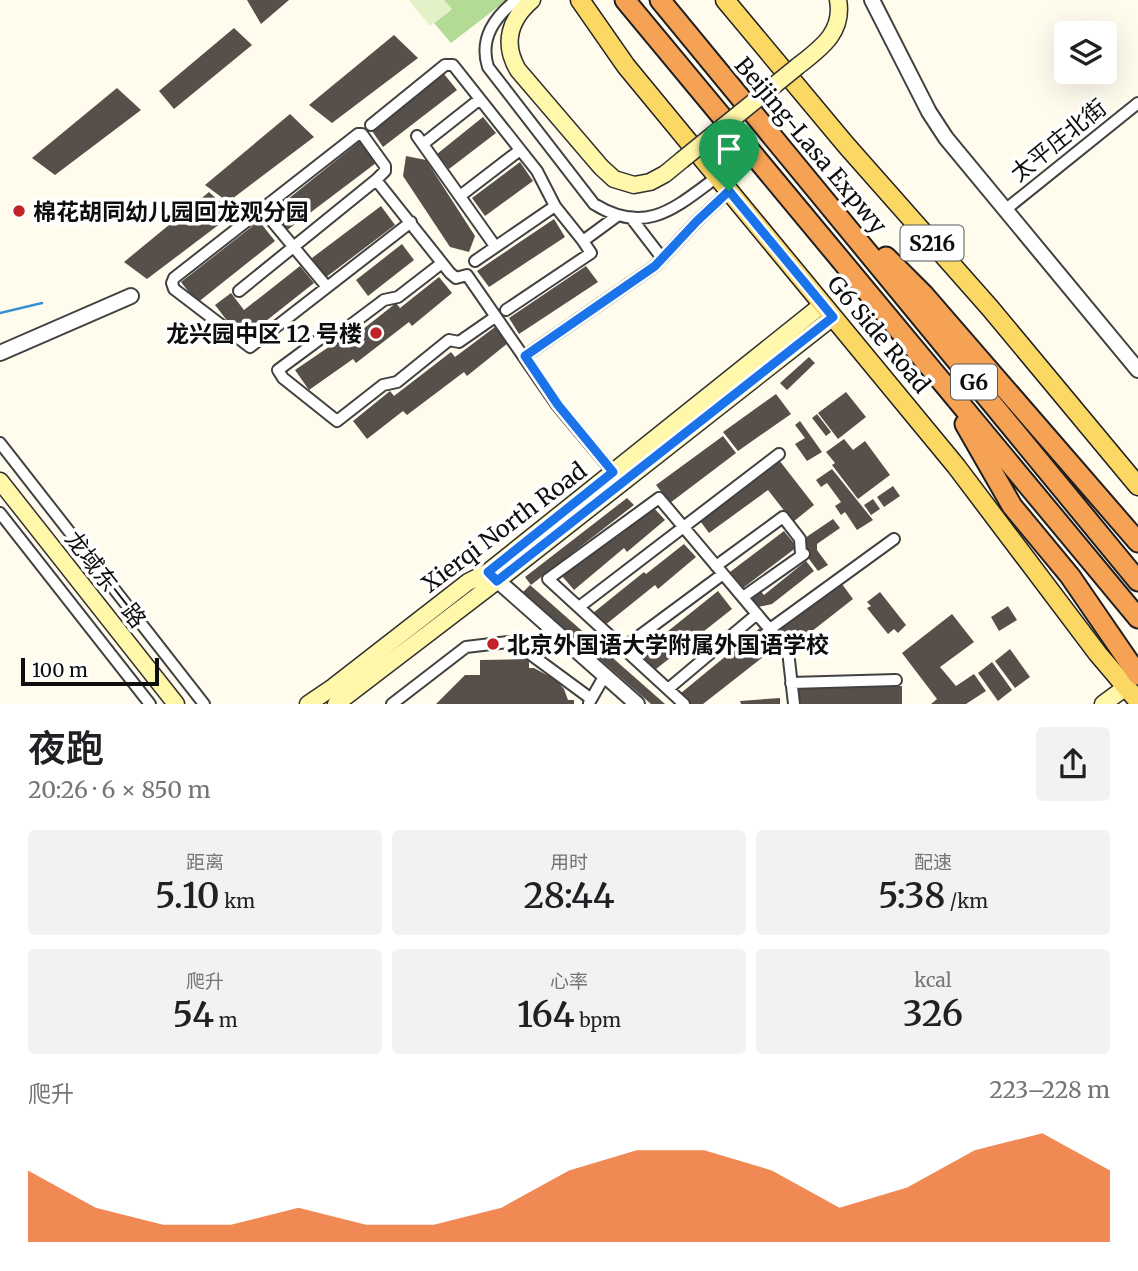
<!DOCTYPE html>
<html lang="zh">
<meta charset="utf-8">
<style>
body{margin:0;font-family:Merriweather,"Noto Sans SC",serif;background:#f2f2f2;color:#202124;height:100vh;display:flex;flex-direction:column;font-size:26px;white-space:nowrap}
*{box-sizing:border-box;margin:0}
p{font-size:23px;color:#757577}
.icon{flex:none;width:38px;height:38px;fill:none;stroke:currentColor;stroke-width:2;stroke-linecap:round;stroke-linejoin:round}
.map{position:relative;height:704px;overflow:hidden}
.sheet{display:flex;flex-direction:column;background:#fff;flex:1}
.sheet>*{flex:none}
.controls{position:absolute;left:1054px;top:21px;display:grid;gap:14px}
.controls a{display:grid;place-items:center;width:63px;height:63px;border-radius:7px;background:#fff;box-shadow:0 7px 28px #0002;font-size:35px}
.scale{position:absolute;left:21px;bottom:18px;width:138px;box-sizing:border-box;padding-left:7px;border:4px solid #0e0e0e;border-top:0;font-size:19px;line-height:24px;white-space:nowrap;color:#0e0e0e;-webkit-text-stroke:5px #fff;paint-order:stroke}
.pin{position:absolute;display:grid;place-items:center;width:60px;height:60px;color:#fff;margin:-72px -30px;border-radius:50% 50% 50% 0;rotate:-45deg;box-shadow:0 0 7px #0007}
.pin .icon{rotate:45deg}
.round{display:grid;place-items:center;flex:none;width:74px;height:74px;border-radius:7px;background:#f2f2f2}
.summary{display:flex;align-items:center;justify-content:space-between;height:119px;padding:0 28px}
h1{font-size:38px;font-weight:600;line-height:52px}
.figures{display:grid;grid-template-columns:repeat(3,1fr);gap:10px;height:119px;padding:7px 28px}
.figures div{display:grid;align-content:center;border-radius:7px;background:#f2f2f2;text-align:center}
.figures b{font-size:35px;font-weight:600}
.figures small{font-size:19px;font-weight:400}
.figures p{font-size:19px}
.chart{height:196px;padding:14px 28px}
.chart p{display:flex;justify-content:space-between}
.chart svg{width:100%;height:126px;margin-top:7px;fill:#ea580c;opacity:.7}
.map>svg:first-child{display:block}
</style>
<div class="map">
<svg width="1138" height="704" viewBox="0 0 1138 704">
<rect width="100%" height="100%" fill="#fffcee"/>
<path fill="#b4db96" d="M444,0H507L451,43L434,23L451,10Z"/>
<path fill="#e3f1c9" d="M409,0H444L452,9L430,26Z"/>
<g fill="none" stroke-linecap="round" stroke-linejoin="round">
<path stroke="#3890cf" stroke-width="2.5" d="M0,313L42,303"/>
</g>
<path fill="#574f4a" d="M247,0H289L261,24Z
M234,28L252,45L174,109L159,91Z
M394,35L418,58L332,123L309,105Z
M444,74L457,90L383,147L372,131Z
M117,88L141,110L55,175L32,158Z
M290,114L314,137L228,202L205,185Z
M483,117L496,133L449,169L437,154Z
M360,141L376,163L286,231L272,212Z
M406,156L426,160L475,236L469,252L450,247L403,176Z
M520,162L533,181L485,216L472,198Z
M209,192L233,214L147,279L124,262Z
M381,206L395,225L325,278L312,258Z
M554,219L565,237L489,287L477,271Z
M259,221L275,241L197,303L181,282Z
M402,244L414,260L368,296L356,280Z
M300,266L314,283L242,340L215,305L231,293L244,310Z
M586,266L598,282L519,334L509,318Z
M439,277L452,293L412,326L409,322L356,363L353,359L309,390L295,370L339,340L343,345L396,303L400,308Z
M495,327L508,343L467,376L464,372L407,415L403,411L367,439L353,421L390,391L394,396L451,352L455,357Z
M809,357L815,363L787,390L780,383Z
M846,392L866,417L838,439L818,413Z
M776,394L791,414L738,451L723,432Z
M817,414L831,432L826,436L812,418Z
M800,421L822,452L807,461L795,444L805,438L795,425Z
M723,436L736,453L670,503L656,485Z
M844,439L853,450L865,441L890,475L858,499L832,465L835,463L826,452Z
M779,460L814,505L793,522L768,490L709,533L698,518Z
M832,469L873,520L857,530L845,512L841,515L835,506L841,502L827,483L821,487L816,480Z
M893,486L900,496L884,507L877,497Z
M627,498L634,505L531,585L525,577Z
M873,499L880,509L871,515L864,505Z
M653,507L665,520L627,552L624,548L574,590L562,576L613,535L616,538Z
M833,519L840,528L817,544V550L828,565L818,571L803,551L805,538Z
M784,531L797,547L743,588L730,572Z
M684,544L696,557L658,589L655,585L604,626L593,613L644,572L646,574Z
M806,561L814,571L772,604L758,607L750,597L759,589L764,595Z
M839,580L853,599L793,646L778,628Z
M530,585L665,704H651L523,592Z
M718,591L732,609L651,673L637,656Z
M880,592L906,625L898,633L894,629L888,634L867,608L871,606L867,602Z
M1008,606L1017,620L999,631L991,617Z
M952,614L974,642L940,667L956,686L974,674L986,691L966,704H931L937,699L902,653Z
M760,628L776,647L703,704H690L681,693Z
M1010,649L1030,677L1015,688L995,661Z
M529,659V668H534L556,680L564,689L568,700H574V704H436L465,675H480V660Z
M992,662L1012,690L998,701L978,673Z
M902,686V704H797V689Z
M780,698V704H741L740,701Z"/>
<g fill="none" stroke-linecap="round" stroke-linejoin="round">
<defs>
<path id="minor" d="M516,0C495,17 479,38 488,67L594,204C646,236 675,208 717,177
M371,125L445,65H453L537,171L555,206L583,241L617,216
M417,136L495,246
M423,144L480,99
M376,180L385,171V166L362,134H358L174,278L172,283L174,289L250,347L411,222
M460,196L520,150
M262,209L327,287
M1005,210L1138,103
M632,219L662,258
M475,261L555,206
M442,263L398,297L384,300L344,330L328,333L278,370L283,378L337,421L383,385L397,382L449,340L459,342L495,317
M239,291L376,180L450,273L456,278L467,275L557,405L613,472
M506,310L591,253L583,241
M525,356L655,266L697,221L729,191
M0,443L204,704
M0,513L150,704
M716,566L783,517L800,539L801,554
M743,597L804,554
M579,607L779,454
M770,629L894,539
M623,648L723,574
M791,683L896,680
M668,689L757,614
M589,703L605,675
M392,704L466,647L508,642L522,648L590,698
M684,704L548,579L659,498L788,651L794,704"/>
<path id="tertiary" d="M872,0L929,112L946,138L1138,370
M0,353L131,296
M489,573L637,704"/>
<path id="secondary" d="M532,0C510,19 502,43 518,70L601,167L614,179L634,185L650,182L665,174L682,160
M798,66C821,48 844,32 838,0
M0,481L176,704
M308,704L333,687L468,582L488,572L823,304
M336,704L497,581L833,317
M1103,704L1126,687"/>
<path id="primary" d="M580,0L626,66L956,466L1098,654L1138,701
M725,0L846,145L990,308L1138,486"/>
<path id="motorway" d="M625,0L1138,618
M660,0L1138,581
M886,257L924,295L1138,542
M965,424L1012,506L1070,576L1138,675"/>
</defs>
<use href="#minor" stroke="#414141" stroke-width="14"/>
<use href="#tertiary" stroke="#414141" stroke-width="18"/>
<use href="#secondary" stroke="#303030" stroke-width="19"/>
<use href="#primary" stroke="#1f1f1f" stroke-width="21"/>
<use href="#motorway" stroke="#1f1f1f" stroke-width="23"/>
<use href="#minor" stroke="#fff" stroke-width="10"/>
<use href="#tertiary" stroke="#fff" stroke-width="14"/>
<use href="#secondary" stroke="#fff7a9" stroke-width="16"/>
<use href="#primary" stroke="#fad863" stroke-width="18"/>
<use href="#motorway" stroke="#f6a255" stroke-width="19"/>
<defs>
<path id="secondary-bridge" d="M682,160L798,66"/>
</defs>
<use href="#secondary-bridge" stroke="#303030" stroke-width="19" stroke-linecap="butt"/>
<use href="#secondary-bridge" stroke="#fff7a9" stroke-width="16"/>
</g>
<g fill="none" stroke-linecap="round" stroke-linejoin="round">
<defs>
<path id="route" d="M729,191L833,317L497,581L488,572L613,472L558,405L525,356L655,266L697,221Z"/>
</defs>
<use href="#route" stroke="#fff" stroke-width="14"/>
<use href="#route" stroke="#1a73e8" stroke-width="9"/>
</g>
<g fill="#c02328" stroke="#fff" stroke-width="2.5">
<circle cx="19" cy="211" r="7"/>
<circle cx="376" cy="333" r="7"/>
<circle cx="493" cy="644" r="7"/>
</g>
<g text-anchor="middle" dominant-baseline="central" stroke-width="7" stroke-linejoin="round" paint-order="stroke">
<g fill="#fff" stroke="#565656" stroke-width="2">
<rect x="900.5" y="225.5" width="63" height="35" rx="5"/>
<rect x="951" y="364.5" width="46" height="35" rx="5"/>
</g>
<g font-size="21" font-weight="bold" fill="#0e0e0e">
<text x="932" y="243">S216</text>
<text x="974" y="382">G6</text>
</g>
<g font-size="23" fill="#0e0e0e" stroke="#fff">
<text transform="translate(1058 140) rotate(-39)">太平庄北街</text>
<text transform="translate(811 145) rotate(50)">Beijing-Lasa Expwy</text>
<text transform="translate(879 334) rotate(50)">G6 Side Road</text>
<text transform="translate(504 527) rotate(-37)">Xierqi North Road</text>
<text transform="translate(106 579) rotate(52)">龙域东一路</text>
</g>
<g font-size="23" font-weight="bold" fill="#0e0e0e" stroke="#fff" text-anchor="start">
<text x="33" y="211">棉花胡同幼儿园回龙观分园</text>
<text x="362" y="333" text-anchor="end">龙兴园中区 12 号楼</text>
<text x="507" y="644">北京外国语大学附属外国语学校</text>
</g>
</g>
</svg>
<div class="controls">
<a><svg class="icon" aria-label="layers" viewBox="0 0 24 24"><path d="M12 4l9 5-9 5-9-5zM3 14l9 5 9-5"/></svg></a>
</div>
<div class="scale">100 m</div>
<div class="pin" style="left:729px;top:191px;background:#1e9e55"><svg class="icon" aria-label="arrive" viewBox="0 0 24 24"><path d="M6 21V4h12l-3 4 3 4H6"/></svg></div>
</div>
<section class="sheet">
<div class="summary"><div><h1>夜跑</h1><p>20:26 · 6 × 850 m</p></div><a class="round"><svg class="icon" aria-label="share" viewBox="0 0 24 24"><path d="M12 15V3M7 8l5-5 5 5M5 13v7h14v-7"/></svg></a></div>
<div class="figures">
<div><p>距离</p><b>5.10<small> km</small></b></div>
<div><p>用时</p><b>28:44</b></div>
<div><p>配速</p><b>5:38<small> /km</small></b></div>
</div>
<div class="figures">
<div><p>爬升</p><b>54<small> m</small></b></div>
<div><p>心率</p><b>164<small> bpm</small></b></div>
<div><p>kcal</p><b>326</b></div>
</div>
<div class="chart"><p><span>爬升</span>223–228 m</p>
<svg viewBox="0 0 160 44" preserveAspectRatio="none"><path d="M0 44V19L10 32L20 38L30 38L40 32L50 38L60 38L70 32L80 19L90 12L100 12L110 19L120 32L130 25L140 12L150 6L160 19V44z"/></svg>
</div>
</section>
